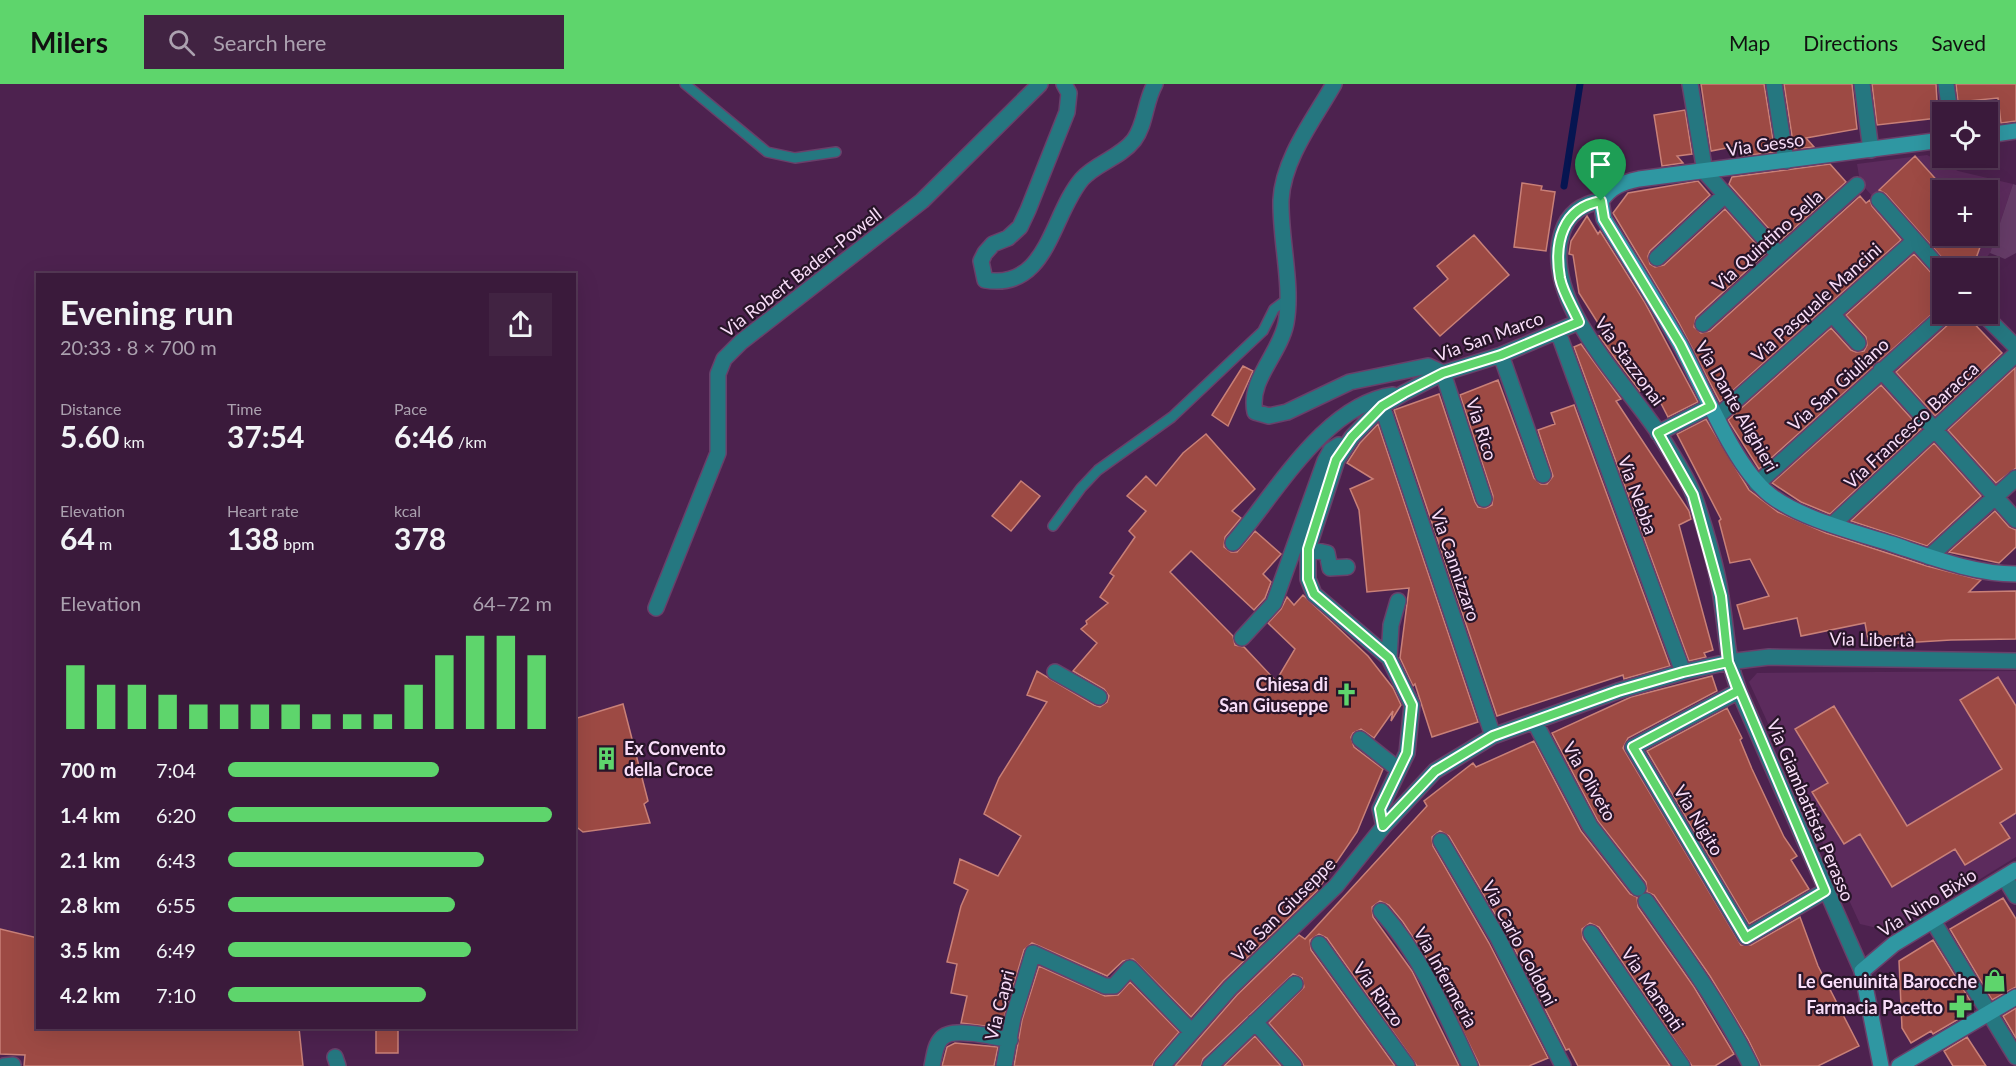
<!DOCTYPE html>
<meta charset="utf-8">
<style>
body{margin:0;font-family:Lato,sans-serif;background:#412342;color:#f1f3f6;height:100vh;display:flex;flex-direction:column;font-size:22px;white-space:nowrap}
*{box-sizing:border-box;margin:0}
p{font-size:20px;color:#aba1af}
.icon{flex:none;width:33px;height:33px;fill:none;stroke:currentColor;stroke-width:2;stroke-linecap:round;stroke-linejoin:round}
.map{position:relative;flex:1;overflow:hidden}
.side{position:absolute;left:36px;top:189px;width:540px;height:756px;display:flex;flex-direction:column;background:#3a1a3b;border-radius:0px;box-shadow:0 6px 24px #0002,0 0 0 2px #543855}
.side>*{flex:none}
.fabs{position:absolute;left:1932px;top:18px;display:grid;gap:12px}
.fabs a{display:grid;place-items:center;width:66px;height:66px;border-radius:0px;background:#3a1a3b;box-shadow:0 6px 24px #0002,0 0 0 2px #543855;font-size:30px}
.pin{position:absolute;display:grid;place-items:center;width:51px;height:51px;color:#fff;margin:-62px -26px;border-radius:50% 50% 50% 0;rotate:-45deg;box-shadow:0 0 6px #0007}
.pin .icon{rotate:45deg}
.round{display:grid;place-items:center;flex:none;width:63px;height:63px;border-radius:0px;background:#412342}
.headline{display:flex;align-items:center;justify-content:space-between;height:102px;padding:0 24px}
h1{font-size:33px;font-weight:700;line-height:45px}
.metrics{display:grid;grid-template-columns:repeat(3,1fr);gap:9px;height:102px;padding:6px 24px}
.metrics div{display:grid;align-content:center}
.metrics b{font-size:30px;font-weight:700}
.metrics small{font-size:16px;font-weight:400}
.metrics p{font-size:16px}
.chart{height:168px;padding:12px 24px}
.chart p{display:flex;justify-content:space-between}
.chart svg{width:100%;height:108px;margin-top:6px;stroke:#5ed56c;stroke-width:6}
ul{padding:0 24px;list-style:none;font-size:20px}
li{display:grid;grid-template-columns:96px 72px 1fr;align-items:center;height:45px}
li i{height:15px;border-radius:8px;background:#5ed56c}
header{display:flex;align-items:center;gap:36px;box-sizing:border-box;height:84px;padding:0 30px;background:#5ed56c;color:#111}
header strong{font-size:28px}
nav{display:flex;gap:33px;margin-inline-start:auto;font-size:21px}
.search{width:420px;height:54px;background:#412342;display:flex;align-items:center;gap:15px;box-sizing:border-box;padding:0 21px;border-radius:0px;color:#aba1af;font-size:22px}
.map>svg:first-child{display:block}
</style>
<header>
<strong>Milers</strong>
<div class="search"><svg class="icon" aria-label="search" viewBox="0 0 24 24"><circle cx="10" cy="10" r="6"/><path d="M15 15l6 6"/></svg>Search here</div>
<nav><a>Map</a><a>Directions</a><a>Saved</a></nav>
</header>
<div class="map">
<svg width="2016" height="982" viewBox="0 0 2016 982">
<rect width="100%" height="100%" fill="#4d224f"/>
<path fill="#5c2b5d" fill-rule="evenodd" d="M1927,71L1958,87L2013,100L1990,169L1978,184H1955L1883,103L1872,112L1860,98L1857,80ZM1942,106H1988V152H1942Z
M2016,587V773L1894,848L1860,840L1749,598L1757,589Z"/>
<path fill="#663c68" d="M2013,100L2016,101V169L2005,175L1990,169Z"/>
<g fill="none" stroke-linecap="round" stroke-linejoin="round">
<path stroke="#061551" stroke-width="7" d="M1564,102L1580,0"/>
</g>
<path fill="#9d4a44" stroke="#c98078" stroke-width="1.5" d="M1701,0H1764L1775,68L1742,72L1747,60L1711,67Z
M1784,0H1852L1857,45L1806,54L1814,63L1794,65Z
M1872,0H1936L1938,34L1877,41Z
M1956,0H2016V37L2001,39L1998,14L1958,18Z
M1685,26L1692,70L1677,72L1683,79L1662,82L1654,31Z
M1915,72L1942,102V152H1984L1974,180L1959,177L1956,184H1951L1886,110L1879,106Z
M1830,80L1846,98L1780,157L1729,100L1732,93Z
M1698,97L1710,111L1650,167L1648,172L1650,180L1655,183L1664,181L1725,125L1765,170L1696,233L1694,243L1701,249L1710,247L1860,112L1866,119L1870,116L1872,122L1901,156L1720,318L1679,239L1613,129L1628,109Z
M1522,99L1542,102L1541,106L1555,108L1546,167L1514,163Z
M1587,132L1598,150L1600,147L1644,217L1698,318L1668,333L1652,302L1640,307L1615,274L1599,252L1605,250L1579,209L1573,171L1569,170L1571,157Z
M1474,151L1509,191L1440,252L1414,224L1448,195L1437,182Z
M1914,170L1935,193L1942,197V221L1759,385L1728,336L1831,244L1851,266L1856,268L1864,267L1867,261L1866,253L1846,231Z
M1955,230H1965L2002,269L1935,332L1896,288L1952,237Z
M1581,260L1621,315L1616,317L1689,427L1691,435L1679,441L1713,566L1704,569L1706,573L1689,577L1574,263Z
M1243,282L1253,287L1228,342L1212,331Z
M2015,284L2016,384L1996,399L1948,346Z
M1498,296L1534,394L1541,400H1547L1553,392L1538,346L1555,340L1551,329L1574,321L1670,582L1624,595L1623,591L1497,632L1394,326L1439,310L1475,418L1478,423L1486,424L1492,421L1493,412L1460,311Z
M1881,301L1921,345L1830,430L1801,418L1772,399Z
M1706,335L1749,406L1778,428L1826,449L1927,482L1981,496L1969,508L2016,507V555L1951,556L1869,561L1865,539L1801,552L1797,534L1744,545L1737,521L1769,512L1750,475L1730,479L1719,437L1721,435L1677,350Z
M1378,340L1478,638L1432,653L1415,600L1413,602L1400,574L1409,504L1367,508L1359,426L1350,405L1373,395L1347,379L1360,359Z
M1206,350L1255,405L1232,427L1241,434L1225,453L1224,463L1231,468H1237L1255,447L1281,470L1263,490L1271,498L1265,514L1254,526L1191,467L1170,488L1233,552L1235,561L1244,563L1276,597L1295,565L1268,539L1281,525L1287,513L1294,521L1303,511L1368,572L1393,604L1401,621L1391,637L1393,627L1374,654L1361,645L1353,649L1351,653L1354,663L1383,685L1357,748L1317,807L1223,897L1191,933L1133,875L1123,877L1107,892L1032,859L1024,866L1001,944L961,939L967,912L951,909L957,880L947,878L961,822L968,806L954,799L960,775L998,792L1021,752L984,730L999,694L1047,618L1027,611L1037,587L1094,621L1100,623L1107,618L1109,612L1104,605L1073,587L1097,559L1081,545L1087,540L1086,537L1108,519L1100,513L1114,492L1110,489L1135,453L1129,447L1146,427L1127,412L1146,392L1156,402L1183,369Z
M1934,359L1981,412L1927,462L1851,437Z
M1021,397L1040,412L1011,447L992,432Z
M1995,427L2009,443L2016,446V463L1999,479L1949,468Z
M1712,592L1717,607L1628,654L1623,664L1741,861H1751L1800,833L1818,882L1859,962L1818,982H1761L1748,955L1710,892L1654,811L1647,808L1646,798L1598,737L1552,649L1631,613Z
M1998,593L2016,622V729L2000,739L2010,754L1965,781L1955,765L1892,803L1860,750L1844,760L1812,708L1828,699L1795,645L1834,622L1907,742L2002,685L1960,616Z
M623,620L648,717L644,720L650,739L583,748L574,741V635Z
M1727,624L1742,654L1740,656L1752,685L1784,753L1797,772L1791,776L1809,805L1749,840L1647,667Z
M1534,657L1581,747L1630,810L1637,813L1638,823L1694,903L1734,970L1715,982H1692L1599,843L1590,839L1582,845L1583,855L1670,982H1578L1569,965L1566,966L1507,850L1449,752L1440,747L1432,753L1433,762L1489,859L1548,974L1529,982H1480L1428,876L1403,838L1389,821L1380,817L1372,823L1373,833L1412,887L1459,982H1417L1327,854L1319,850L1310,856L1311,866L1395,982H1304L1301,976L1269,939L1304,903L1302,894L1293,890L1203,975L1201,982H1175L1237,911L1299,851L1305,855L1427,722L1424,717L1473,679L1476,683Z
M2003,814L2016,835V903L1992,916L1950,845Z
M0,845L38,854V944H299L303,982H24L25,971L0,970Z
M1933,856L1973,921L1955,933L1957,936L1933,950L1931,947L1911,959L1902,944L1899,877Z
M1039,882L1105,912L1118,911L1130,898L1179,948L1155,976L1152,982H1014L1022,936Z
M2016,924V954L2003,932Z
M376,946H398V969H376Z
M1255,952L1281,982H1224Z
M1967,953L1986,982H1953L1944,967Z
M955,959L998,963L994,982H942L947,963Z"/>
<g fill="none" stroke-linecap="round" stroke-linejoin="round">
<defs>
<path id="lane" d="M685,0L767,68L795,74L836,68
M1053,442L1081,404L1098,386L1172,333L1263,247L1274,225L1282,219H1288"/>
<path id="street" d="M1064,0L1069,9L1067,28L1028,126L1020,143L1008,154L993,160L985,169L981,177L985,196C1048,207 1051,131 1082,95C1096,79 1120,74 1134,56C1146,40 1145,17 1155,0
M1334,0C1314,35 1283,75 1281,116C1280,155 1293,202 1286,239C1280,270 1248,296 1255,328L1269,332L1287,328L1350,298L1428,282L1443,289
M1690,0L1705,88L1779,171
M1774,0L1786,77
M1862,0L1871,66
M1946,0L1950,28
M1879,116L1942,187
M1601,117C1581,120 1568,130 1562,149C1541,216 1623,296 1658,348C1670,367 1686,391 1694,412C1704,440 1717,484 1721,513C1727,549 1726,573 1739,607L1862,887
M1657,174L1725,111
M1832,230L1858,259
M1983,230L2016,263
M1703,240L1857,101
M1558,248L1683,588
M1501,271L1543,391
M1881,286L2016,436
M1443,289L1484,415
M1382,322L1493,652
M1717,333L1914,157
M1658,349L1711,322
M1757,400L1945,230
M1833,440L2016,270
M1233,459C1275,411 1324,321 1393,311
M1308,465L1327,469L1330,484L1347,483
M1929,473L2016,394
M656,524L718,369V290L724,275L741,258L922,117L1040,0
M1242,554L1274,519L1325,377L1331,366L1339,361
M1389,574L1391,541L1398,517
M1055,588L1099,613
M1739,607L1633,663L1746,853L1825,807
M1534,637L1590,742L1638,804
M1360,655L1399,686
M1384,742L1380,725L1407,669L1412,621L1389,574L1314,510L1308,495V465L1337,376L1352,353L1382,322L1404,309L1443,289L1501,271L1579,238
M1441,757L1498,854L1563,982
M2005,794L2016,812
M1646,817C1684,871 1722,923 1751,982
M1381,827C1421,872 1445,928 1470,982
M1933,837L2016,973
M1591,849L1682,982
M1319,860L1407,982
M1255,938L1294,982
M335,973L338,982
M4,982L13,981
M932,982C934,974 935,961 941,955C951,942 995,953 1010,956
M1004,982L1013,934L1033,869L1105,902H1114L1130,884L1191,947
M1162,982L1230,904L1336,802L1384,742L1435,687L1493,652L1618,607L1683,588L1728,578L1769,573L2016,577
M1210,982L1295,900"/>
<path id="secondary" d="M1988,51L2016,47
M1942,56L1639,95C1621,99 1612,102 1601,117L1604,135C1630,176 1656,217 1680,260C1703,302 1733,382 1770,411C1801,435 1855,448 1892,460C1931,473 1974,490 2016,490
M1881,982L1862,887L1894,860L2016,786
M1899,982L2016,913"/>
</defs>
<use href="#lane" stroke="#69406a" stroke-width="12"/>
<use href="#street" stroke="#69406a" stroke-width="18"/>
<use href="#secondary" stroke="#69406a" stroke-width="18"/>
<use href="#lane" stroke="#257780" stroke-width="9"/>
<use href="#street" stroke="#257780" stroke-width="15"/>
<use href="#secondary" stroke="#2f97a2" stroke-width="15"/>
</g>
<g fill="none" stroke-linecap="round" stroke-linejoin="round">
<defs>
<path id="route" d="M1601,117C1562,124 1554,159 1560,194C1563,209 1573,224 1579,238L1501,271L1443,289L1404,309L1382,322L1352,353L1336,376L1308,465V495L1314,510L1389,574L1412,621L1407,669L1380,725L1383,742L1435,687L1493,652L1618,607L1683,588L1728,578L1825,807L1746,854L1633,663L1738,607L1728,578L1721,512L1693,411L1658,349L1711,322L1680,260L1604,135L1601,117"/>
</defs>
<use href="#route" stroke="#fff" stroke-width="12"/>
<use href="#route" stroke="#5ed56c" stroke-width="8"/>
</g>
<defs>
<symbol id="church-bare" viewBox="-9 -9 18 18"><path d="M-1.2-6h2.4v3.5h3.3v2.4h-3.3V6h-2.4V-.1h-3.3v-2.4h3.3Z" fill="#5ed56c" stroke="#281529" stroke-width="2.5" paint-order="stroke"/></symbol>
<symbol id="building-bare" viewBox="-9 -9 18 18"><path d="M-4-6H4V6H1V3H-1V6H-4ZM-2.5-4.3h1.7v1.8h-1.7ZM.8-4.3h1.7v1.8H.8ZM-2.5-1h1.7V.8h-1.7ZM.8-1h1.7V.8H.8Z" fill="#5ed56c" stroke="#281529" stroke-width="2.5" paint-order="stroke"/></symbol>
<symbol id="shop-bare" viewBox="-9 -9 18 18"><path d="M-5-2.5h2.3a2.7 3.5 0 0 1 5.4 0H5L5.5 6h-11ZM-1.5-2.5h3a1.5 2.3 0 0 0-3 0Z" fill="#5ed56c" stroke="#281529" stroke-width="2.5" paint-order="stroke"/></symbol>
<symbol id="pharmacy-bare" viewBox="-9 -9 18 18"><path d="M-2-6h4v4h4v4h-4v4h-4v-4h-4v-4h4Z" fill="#5ed56c" stroke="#281529" stroke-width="2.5" paint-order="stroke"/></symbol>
</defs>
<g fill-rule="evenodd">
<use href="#church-bare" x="1330" y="594" width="33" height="33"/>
<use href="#building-bare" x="590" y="658" width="33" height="33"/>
<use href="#shop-bare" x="1978" y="880" width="33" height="33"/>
<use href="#pharmacy-bare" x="1944" y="906" width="33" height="33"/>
</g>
<g text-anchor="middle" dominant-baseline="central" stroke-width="4.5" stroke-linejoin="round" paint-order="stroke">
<g font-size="18" fill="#f9def9" stroke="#281529">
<text transform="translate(1765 60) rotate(-8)">Via Gesso</text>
<text transform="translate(1767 156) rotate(-42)">Via Quintino Sella</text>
<text transform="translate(801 188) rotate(-38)">Via Robert Baden-Powell</text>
<text transform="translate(1816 218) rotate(-42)">Via Pasquale Mancini</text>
<text transform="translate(1489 252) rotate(-20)">Via San Marco</text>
<text transform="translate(1630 277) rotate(54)">Via Stazzonai</text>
<text transform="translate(1838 300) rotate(-42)">Via San Giuliano</text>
<text transform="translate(1737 322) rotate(60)">Via Dante Alighieri</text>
<text transform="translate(1911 341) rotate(-43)">Via Francesco Baracca</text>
<text transform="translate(1482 345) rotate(72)">Via Rico</text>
<text transform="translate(1638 411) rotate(70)">Via Nebba</text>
<text transform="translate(1456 481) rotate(71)">Via Cannizzaro</text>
<text transform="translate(1872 555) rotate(1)">Via Libertà</text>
<text transform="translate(1590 697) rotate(60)">Via Oliveto</text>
<text transform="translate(1811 726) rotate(67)">Via Giambattista Perasso</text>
<text transform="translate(1699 736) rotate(59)">Via Nigito</text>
<text transform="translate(1927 818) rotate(-32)">Via Nino Bixio</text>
<text transform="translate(1283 825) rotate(-45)">Via San Giuseppe</text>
<text transform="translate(1520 859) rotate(62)">Via Carlo Goldoni</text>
<text transform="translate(1446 893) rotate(61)">Via Infermeria</text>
<text transform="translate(1653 905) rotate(56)">Via Manenti</text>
<text transform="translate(1379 910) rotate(55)">Via Rinzo</text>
<text transform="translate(999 921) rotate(-76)">Via Capri</text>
</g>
<g font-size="18" font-weight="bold" fill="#f9def9" stroke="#281529" text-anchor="end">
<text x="1328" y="600">Chiesa di<tspan x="1328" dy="21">San Giuseppe</tspan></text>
<text x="624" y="664" text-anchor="start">Ex Convento<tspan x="624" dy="21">della Croce</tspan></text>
<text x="1977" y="897">Le Genuinità Barocche</text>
<text x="1943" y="923">Farmacia Pacetto</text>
</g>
</g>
</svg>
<div class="fabs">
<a><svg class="icon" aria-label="locate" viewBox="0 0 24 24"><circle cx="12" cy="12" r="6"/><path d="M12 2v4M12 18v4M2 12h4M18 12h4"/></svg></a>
<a>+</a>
<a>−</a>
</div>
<div class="pin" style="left:1601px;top:117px;background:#1e9e55"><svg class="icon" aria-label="arrive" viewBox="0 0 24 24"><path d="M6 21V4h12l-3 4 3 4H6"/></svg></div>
<section class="side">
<div class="headline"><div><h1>Evening run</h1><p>20:33 · 8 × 700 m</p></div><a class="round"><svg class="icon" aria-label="share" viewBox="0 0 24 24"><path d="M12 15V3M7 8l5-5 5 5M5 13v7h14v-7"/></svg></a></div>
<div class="metrics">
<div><p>Distance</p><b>5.60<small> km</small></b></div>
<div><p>Time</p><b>37:54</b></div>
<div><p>Pace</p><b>6:46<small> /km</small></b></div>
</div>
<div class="metrics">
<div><p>Elevation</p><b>64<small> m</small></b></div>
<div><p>Heart rate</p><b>138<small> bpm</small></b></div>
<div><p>kcal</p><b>378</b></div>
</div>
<div class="chart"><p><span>Elevation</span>64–72 m</p>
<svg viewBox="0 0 160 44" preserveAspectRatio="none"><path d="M5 44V18M15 44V26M25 44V26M35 44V30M45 44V34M55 44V34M65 44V34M75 44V34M85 44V38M95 44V38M105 44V38M115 44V26M125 44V14M135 44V6M145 44V6M155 44V14"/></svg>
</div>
<ul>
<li><b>700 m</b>7:04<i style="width:65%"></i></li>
<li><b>1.4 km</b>6:20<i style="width:100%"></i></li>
<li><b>2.1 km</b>6:43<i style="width:79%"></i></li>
<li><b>2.8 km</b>6:55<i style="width:70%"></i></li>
<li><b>3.5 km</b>6:49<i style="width:75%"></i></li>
<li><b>4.2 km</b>7:10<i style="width:61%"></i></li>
</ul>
</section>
</div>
